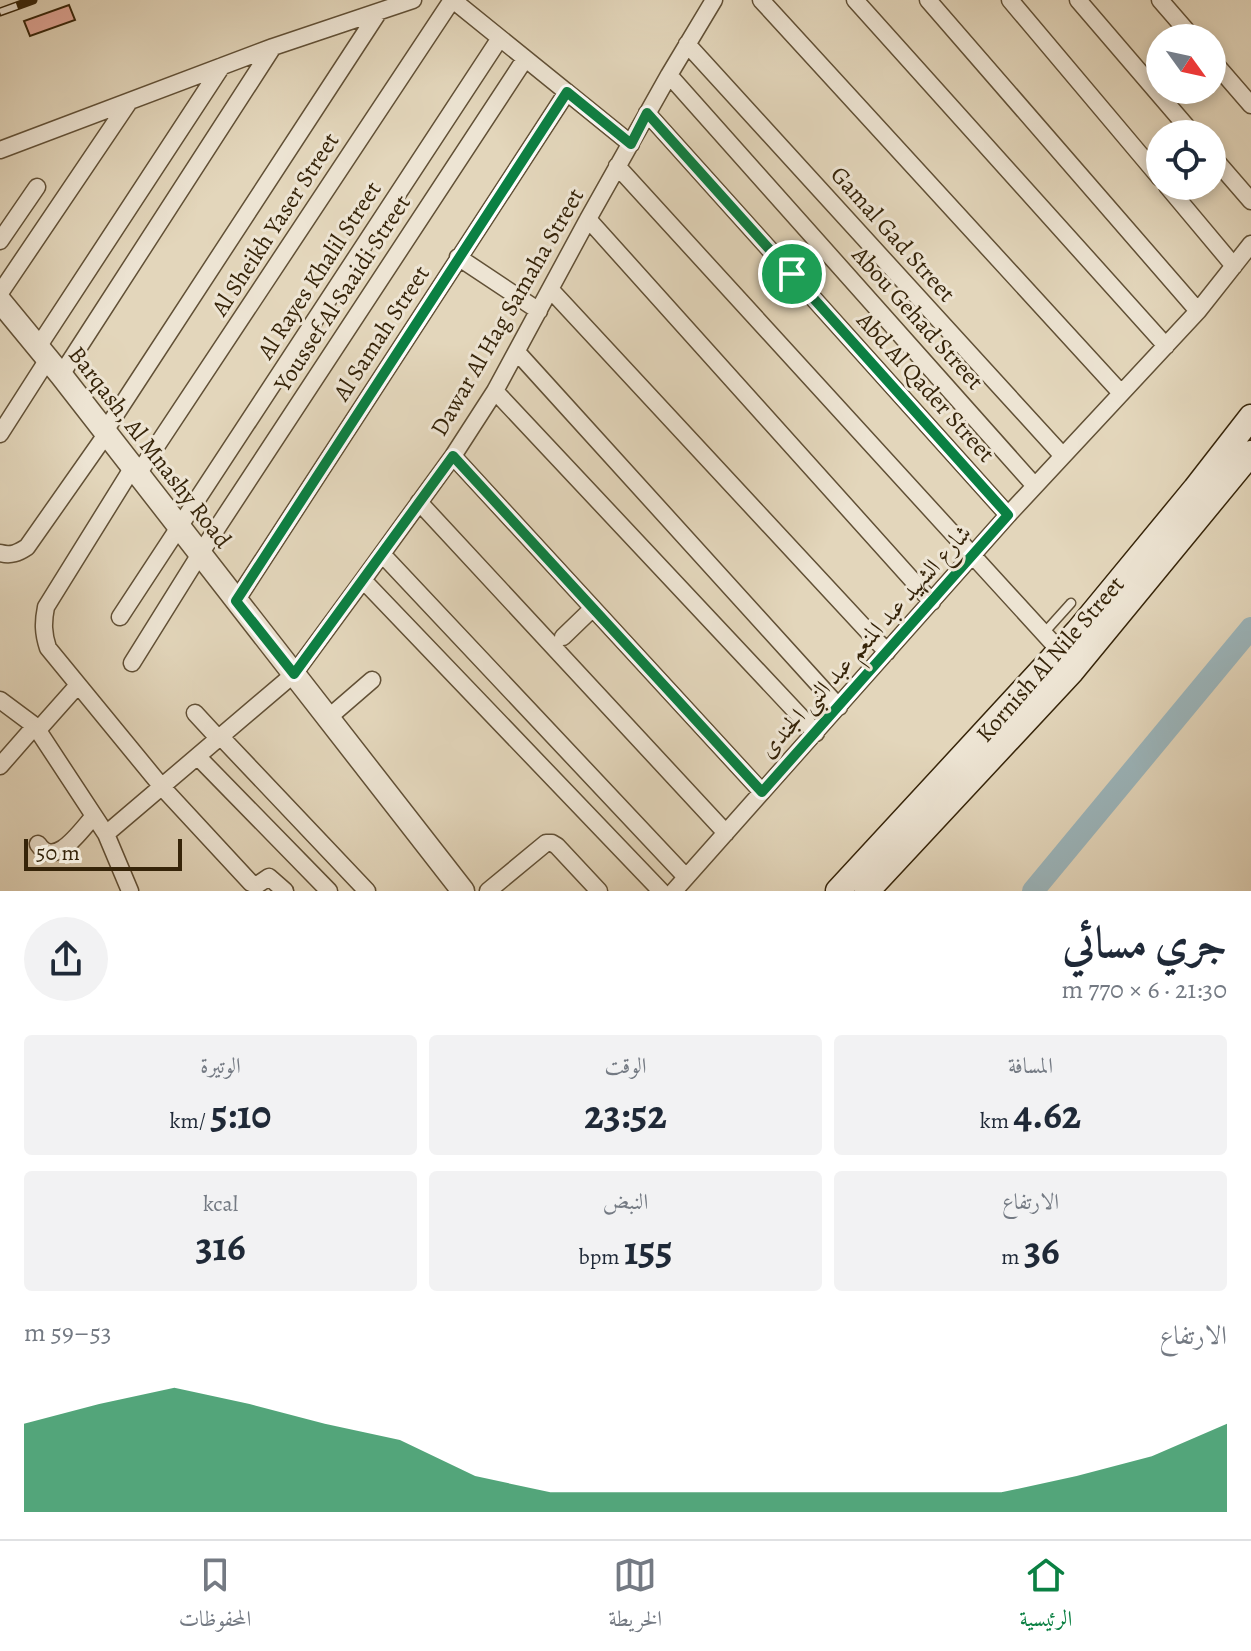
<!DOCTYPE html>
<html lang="ar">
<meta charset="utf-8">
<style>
body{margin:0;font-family:Alegreya,Amiri,serif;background:#f2f2f3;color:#1f2937;direction:rtl;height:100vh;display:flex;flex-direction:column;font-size:30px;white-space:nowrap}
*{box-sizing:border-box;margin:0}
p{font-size:26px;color:#747a83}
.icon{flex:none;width:44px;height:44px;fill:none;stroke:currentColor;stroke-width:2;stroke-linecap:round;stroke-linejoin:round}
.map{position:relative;height:891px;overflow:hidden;direction:ltr}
.details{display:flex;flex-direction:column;background:#fff;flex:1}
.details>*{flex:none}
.needle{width:52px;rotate:123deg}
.controls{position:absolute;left:1146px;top:24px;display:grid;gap:16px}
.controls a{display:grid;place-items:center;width:80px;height:80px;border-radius:50%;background:#fff;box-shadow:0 4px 12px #0003;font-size:40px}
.scale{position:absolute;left:24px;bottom:20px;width:158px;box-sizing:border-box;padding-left:8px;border:4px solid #362409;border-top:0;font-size:22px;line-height:28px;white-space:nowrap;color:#362409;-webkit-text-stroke:6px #ede4d3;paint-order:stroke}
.pin{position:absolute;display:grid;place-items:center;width:68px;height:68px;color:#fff;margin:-34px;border:4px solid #fff;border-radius:50%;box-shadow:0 2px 8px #0007}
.round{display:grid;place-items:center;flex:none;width:84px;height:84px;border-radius:42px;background:#f2f2f3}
.head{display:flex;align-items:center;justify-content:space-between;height:136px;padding:0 24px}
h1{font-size:44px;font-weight:700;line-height:60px}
.figures{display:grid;grid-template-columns:repeat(3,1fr);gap:12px;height:136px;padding:8px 24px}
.figures div{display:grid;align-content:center;border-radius:8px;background:#f2f2f3;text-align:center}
.figures b{font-size:40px;font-weight:700}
.figures small{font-size:22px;font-weight:400}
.figures p{font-size:22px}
.chart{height:224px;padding:16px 24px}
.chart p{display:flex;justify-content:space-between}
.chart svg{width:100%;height:144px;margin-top:8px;fill:#0b8043;opacity:.7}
.tabs{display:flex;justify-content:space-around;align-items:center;height:112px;border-top:2px solid #e0e1e3;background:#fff;font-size:22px;color:#747a83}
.tabs a{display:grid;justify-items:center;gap:4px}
.tabs .active{color:#0b8043}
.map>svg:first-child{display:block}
</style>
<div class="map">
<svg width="1251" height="891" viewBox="0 0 1251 891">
<rect width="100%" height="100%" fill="#e3d6bb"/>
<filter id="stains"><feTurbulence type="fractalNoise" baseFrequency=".0025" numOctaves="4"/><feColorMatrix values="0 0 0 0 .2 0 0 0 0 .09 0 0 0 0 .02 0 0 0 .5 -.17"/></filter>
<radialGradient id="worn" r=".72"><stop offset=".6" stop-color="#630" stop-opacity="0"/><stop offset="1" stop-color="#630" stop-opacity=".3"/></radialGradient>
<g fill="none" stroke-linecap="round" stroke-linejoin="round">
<path stroke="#9cb6bc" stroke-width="22" d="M1033,891L1251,628"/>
</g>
<path fill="#e3a899" stroke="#362409" stroke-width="2" d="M69,5L75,20L30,36L24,21Z"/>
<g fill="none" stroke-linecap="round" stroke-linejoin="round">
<defs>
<path id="service" d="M1044,633L1071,603"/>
<path id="minor" d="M453,0L631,144
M761,0L1121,393
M855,0L1166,346
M928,0L1198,311
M1010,0L1160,178
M1078,0L1193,134
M1160,0L1193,38
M687,44L1063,456
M1212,60L1251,105
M669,75L1035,486
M647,113L1008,515
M0,150L273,47L413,0
M1212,156L1251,201
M617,166L1060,651
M1167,186L1234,266
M588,219L932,602
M0,241L37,187
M458,257L539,311
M550,289L887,652
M0,293L129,102
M38,347L222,66
M517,352L839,707
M61,375L273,47
M495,391L816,733
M105,431L378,13
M0,434L48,359
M453,456L762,792
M133,467L46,607C43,622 43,633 48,648L162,787L251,883L257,885L269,877L285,891
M138,474L452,0
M419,502L726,833
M0,553C11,556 18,553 27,547L107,433
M382,554L686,877
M363,580L661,891
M236,601L567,92
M120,617L500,38
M563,637L592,609
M132,663L200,554L525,59
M0,700L35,726L106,834L294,674L363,580L453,456L495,391L588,219L669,75L714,0
M195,713L219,739
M328,718L372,680
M38,730L78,685
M221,737L367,891
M198,757L329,891
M0,766L35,726
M106,834L130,891
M38,844C55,870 81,830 94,816
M488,891L546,843H552L557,846L599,891
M674,891L1008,515L1198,311L1251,244"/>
<path id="tertiary" d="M0,301L61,375L463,891"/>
<path id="secondary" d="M838,891L1078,631L1195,489L1251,417
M867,891L1072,671L1251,453"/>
</defs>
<use href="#service" stroke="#615036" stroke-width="11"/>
<use href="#minor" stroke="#615036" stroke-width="19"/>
<use href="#tertiary" stroke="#615036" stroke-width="25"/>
<use href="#secondary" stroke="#362409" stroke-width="27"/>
<use href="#service" stroke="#ede4d3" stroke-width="8"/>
<use href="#minor" stroke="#ede4d3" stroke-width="16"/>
<use href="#tertiary" stroke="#ede4d3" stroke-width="22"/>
<use href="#secondary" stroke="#ede4d3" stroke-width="24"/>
<defs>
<path id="rail" d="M0,12L33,0"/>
</defs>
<use href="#rail" stroke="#362409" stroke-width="9"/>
<use href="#rail" stroke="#ede4d3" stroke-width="6" stroke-dasharray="18" stroke-linecap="butt"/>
</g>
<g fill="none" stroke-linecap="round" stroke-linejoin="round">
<defs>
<path id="route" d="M567,92L631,144L647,113L1008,515L762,792L453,456L294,674L236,601Z"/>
</defs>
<use href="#route" stroke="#fff" stroke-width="16"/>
<use href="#route" stroke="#0b8043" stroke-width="10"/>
</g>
<g text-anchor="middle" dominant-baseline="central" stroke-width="6" stroke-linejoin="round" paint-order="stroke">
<g font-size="24" fill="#362409" stroke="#ede4d3">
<text transform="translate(275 224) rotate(-57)">Al Sheikh Yaser Street</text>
<text transform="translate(893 234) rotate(48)">Gamal Gad Street</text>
<text transform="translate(319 270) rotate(-57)">Al Rayes Khalil Street</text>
<text transform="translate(342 293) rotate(-57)">Youssef Al Saaidi Street</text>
<text transform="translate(507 312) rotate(-60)">Dawar Al Hag Samaha Street</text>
<text transform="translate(918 318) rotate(48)">Abou Gehad Street</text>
<text transform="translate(381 333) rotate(-57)">Al Samah Street</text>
<text transform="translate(926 387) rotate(48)">Abd Al Qader Street</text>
<text transform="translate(150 447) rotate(52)">Barqash, Al Mnashy Road</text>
<text transform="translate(865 641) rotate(-48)">شارع الشهيد عبد المنعم عبد النبى الجندى</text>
<text transform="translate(1050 659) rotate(-49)">Kornish Al Nile Street</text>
</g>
</g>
<rect width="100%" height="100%" filter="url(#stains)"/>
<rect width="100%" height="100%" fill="url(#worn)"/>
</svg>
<div class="controls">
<a><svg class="needle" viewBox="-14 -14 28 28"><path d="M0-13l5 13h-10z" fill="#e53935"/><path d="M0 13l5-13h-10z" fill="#747a83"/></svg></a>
<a><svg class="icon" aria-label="locate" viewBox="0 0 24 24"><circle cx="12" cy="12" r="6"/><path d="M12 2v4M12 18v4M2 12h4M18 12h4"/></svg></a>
</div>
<div class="scale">50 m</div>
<div class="pin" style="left:792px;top:274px;background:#1e9e55"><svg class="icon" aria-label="arrive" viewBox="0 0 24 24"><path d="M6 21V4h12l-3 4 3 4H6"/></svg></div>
</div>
<section class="details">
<div class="head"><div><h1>جري مسائي</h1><p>21:30 · 6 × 770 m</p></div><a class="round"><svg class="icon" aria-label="share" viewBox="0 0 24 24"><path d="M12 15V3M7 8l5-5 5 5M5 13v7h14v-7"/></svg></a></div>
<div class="figures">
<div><p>المسافة</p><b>4.62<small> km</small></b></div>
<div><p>الوقت</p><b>23:52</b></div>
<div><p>الوتيرة</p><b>5:10<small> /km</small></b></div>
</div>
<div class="figures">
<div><p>الارتفاع</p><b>36<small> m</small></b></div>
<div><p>النبض</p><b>155<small> bpm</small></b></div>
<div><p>kcal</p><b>316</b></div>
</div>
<div class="chart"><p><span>الارتفاع</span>53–59 m</p>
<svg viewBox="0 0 160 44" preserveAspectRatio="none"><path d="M0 44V17L10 11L20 6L30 11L40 17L50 22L60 33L70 38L80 38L90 38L100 38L110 38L120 38L130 38L140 33L150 27L160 17V44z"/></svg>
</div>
</section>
<nav class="tabs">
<a class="active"><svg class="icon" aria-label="home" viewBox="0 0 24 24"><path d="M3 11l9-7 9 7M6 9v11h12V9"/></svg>الرئيسية</a>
<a><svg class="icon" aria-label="map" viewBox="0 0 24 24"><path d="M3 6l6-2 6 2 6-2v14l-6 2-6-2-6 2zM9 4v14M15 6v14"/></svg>الخريطة</a>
<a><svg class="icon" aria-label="saved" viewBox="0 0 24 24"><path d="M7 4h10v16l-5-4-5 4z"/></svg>المحفوظات</a>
</nav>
